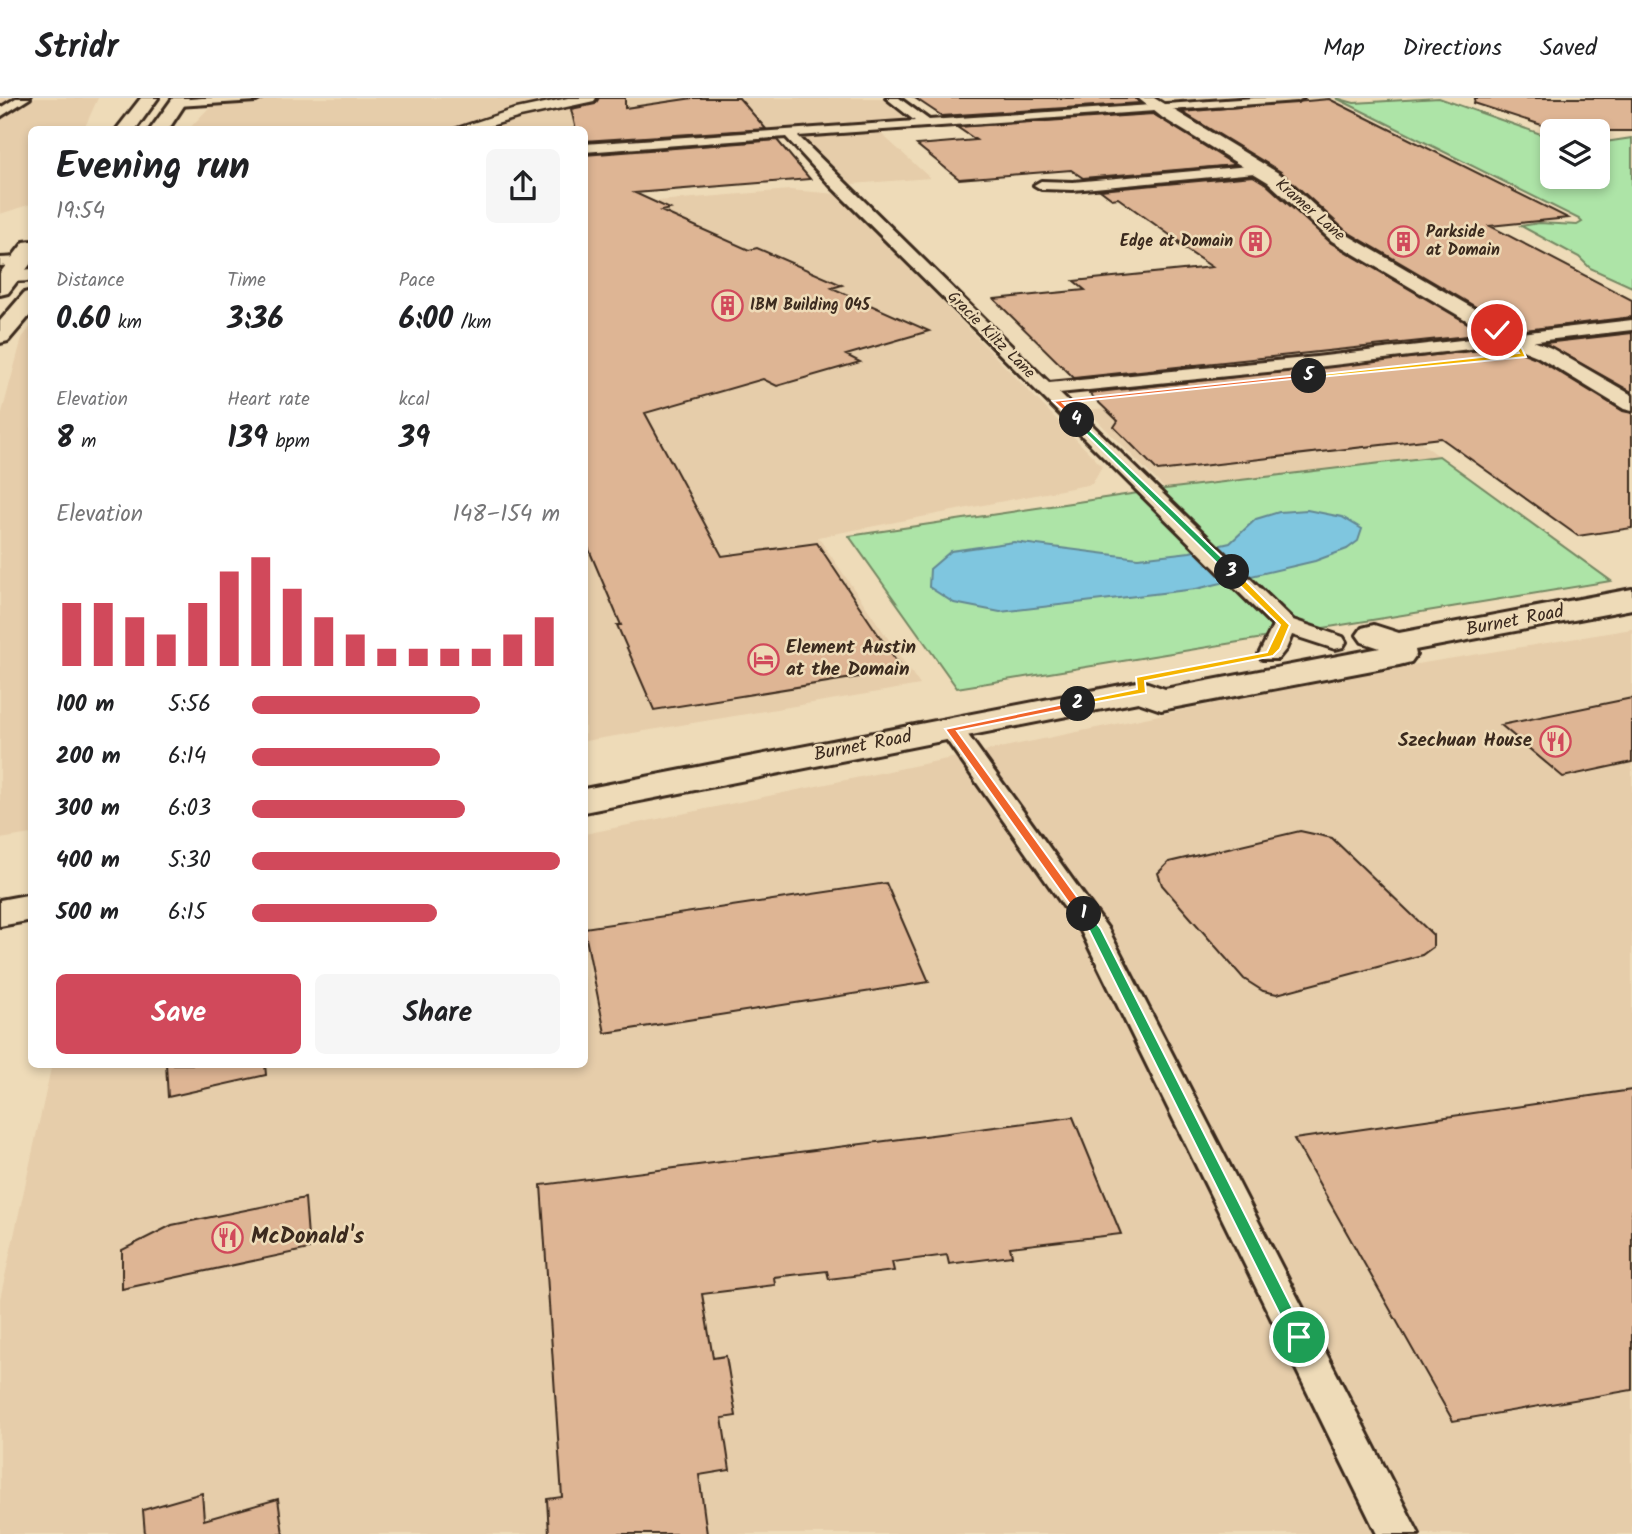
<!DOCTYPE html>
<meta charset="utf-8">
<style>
body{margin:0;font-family:Kalam,sans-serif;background:#f6f6f6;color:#202124;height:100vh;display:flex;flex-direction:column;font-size:26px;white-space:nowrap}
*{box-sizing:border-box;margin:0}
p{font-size:23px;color:#757577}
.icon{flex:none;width:38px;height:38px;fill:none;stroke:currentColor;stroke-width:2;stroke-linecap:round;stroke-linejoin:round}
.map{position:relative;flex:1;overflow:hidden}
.panel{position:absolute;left:28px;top:28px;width:560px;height:942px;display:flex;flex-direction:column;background:#fff;border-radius:10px;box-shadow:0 4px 10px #0003}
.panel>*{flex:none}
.buttons{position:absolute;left:1540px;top:21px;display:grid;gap:14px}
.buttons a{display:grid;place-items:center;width:70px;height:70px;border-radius:10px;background:#fff;box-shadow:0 4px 10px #0003;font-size:35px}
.pin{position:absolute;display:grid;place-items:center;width:60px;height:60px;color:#fff;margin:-30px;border:4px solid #fff;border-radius:50%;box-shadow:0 2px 7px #0007}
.km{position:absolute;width:35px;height:35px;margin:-18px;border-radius:50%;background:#222;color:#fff;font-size:19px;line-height:35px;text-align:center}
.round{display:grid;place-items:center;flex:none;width:74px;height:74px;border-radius:10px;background:#f6f6f6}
.head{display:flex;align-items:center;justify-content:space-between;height:119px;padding:0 28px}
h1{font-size:38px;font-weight:700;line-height:52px}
.metrics{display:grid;grid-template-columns:repeat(3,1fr);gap:10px;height:119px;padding:7px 28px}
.metrics div{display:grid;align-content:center}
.metrics b{font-size:30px;font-weight:700}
.metrics small{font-size:19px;font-weight:400}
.metrics p{font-size:19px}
.chart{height:196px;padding:14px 28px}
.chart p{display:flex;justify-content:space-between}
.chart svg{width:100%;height:126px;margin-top:7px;stroke:#d1495b;stroke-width:6}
.button{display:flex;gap:14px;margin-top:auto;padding:14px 28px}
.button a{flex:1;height:80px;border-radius:10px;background:#d1495b;color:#fff;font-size:28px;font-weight:700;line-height:80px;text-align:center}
.button a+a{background:#f6f6f6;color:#202124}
ul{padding:0 28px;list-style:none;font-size:23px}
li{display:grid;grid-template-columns:112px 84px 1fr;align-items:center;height:52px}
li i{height:18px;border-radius:9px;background:#d1495b}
header{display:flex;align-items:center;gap:42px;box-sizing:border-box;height:98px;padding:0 35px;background:#fff;border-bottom:2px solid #e0e0e0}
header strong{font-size:33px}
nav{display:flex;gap:38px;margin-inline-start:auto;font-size:24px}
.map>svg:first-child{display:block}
</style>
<header>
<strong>Stridr</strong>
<nav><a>Map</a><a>Directions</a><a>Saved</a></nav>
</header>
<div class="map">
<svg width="1632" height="1436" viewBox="0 0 1632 1436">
<rect width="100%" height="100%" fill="#eedbb8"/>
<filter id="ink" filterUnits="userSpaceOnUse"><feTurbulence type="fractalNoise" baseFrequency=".0143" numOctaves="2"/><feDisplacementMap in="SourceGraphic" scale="14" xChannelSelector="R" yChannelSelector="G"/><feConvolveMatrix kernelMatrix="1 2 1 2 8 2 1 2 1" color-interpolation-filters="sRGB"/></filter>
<g filter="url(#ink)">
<path fill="#e6cdaa" d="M0,0H98L84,31L32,32L31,106L0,116Z
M218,0H883L906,21L889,25L585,47L584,32H188Z
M876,31L930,80L852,86L801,37Z
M790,92L837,96L1102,368L1092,386L818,439L920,587L585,643V109Z
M31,228V736L0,741V322L22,240Z
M1340,285L1439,358L1165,391L1087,312Z
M1632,531V1436H0V1201L52,966H584L585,736L1362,575Z"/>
<path fill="#ade4a7" stroke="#748762" stroke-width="2" d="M1336,0L1354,5L1439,0L1552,40V79H1598V45L1632,40V189L1590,170L1579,159L1521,128L1539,125L1577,127L1582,124L1579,121Z
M1439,358L1611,483L957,590L849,438L1165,391Z"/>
<path fill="#7fc6df" stroke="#648892" stroke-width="2" d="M1307,412L1342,419L1362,431L1358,443L1347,451L1315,463L1196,491L1000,514L954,505L929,489L930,471L951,453L1014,444L1138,460L1190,454L1230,445L1256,421L1279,414Z"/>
<path fill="#deb594" stroke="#3b2a1e" stroke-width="2" d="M599,0H625V10L693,0H739L766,31L584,43V32H576L571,11L595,6Z
M915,0H1135L1140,5L942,18Z
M1475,0H1632V33H1560L1474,5Z
M1329,1L1568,120L1490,128L1632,202V219L1517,233L1346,133L1281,74L1182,14Z
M1153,16L1235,67L1083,80L1071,72L959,81L917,47L976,42L957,29Z
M777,42L810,81L635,95L670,111L661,113L749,152L757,150L842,187L832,190L929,233L846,257L860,264L777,288L763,281L645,315L722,458L817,445L902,572L654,612L617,527H621L584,440V57Z
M1253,78L1266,86L1331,145L1486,236L1074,280L994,201L1085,192L1074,183L1212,169L1176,145H1181L1118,100L1112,101L1100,92Z
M1632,235V294L1545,245Z
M1508,249L1536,260L1623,313L1632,315V430L1578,438L1441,340L1158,373L1114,329L1118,323L1089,295Z
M1632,600V664L1563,679L1501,627Z
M1300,733L1332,740L1433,837V849L1422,857L1277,896L1263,893L1244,881L1162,787L1158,775L1169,764Z
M886,785L929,884L605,935L584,830Z
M166,966H265L266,977L168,999Z
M1632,992V1292L1453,1323L1294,1041Z
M1073,1019L1121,1136L1010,1149L1012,1158L949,1166L947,1157L892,1164L894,1173L829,1181L827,1173L774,1179L775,1187L702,1196L713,1260L726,1258L736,1318L722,1320L730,1372L699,1377L707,1436H549L547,1401L562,1399L541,1087Z
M305,1100L309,1151L122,1191V1152L172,1127Z
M202,1395L204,1422L278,1401L283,1436H145L143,1412Z"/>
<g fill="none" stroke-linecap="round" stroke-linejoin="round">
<defs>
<path id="minor" d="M16,0H30L0,19V10Z
M202,0H262L256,3L178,8L172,5L178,2Z
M886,0H899L929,22L1254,0H1303L1297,3L798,38L1049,285L1316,259L1632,222V232L1316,269L1059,295L1293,522L1343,539L1346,544L1343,549L1335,551L1292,537L1286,551L1278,561H1262L1259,556L1273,528L831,88L786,39L584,54V46L915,23Z
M1260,67L1265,68V74L1073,92L1041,91L1034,87L1041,83L1073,84Z
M21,159L28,163L26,166L0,168V160Z
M951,624L960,626L1108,831L1419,1436H1377L1081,833L939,631L942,626Z"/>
<path id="tertiary" d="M568,0H596L594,3L520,19L477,32H452L512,12Z
M1138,0H1154L1280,76L1344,135L1521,238L1551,250L1632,297V313L1624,311L1537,258L1507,246L1332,143L1268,84L1163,20Z
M32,171V183L9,184L0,179L2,174Z"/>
<path id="secondary" d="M141,0H158L135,32H116Z
M173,0H189L168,32H150Z
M32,143V164L8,195L0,197V175L24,144Z
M32,193V215L8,243L0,245V223L24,195Z
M1632,491V511L1415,552L1416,557L1411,564L1399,567L1161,612L1138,604L584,714V691L1142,583L1165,591L1380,550L1362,544L1357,537L1362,530L1374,527L1399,535Z
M32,796V822L0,828V802Z"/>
</defs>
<use href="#minor" stroke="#3b2a1e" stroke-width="6"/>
<use href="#tertiary" stroke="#3b2a1e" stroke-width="5"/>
<use href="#secondary" stroke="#3b2a1e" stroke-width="6"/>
<use href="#minor" fill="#eedbb8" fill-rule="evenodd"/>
<use href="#tertiary" fill="#eedbb8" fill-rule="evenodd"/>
<use href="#secondary" fill="#eedbb8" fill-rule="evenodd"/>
</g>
</g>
<path fill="#22a559" stroke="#fff" stroke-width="2" d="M1084,812L1088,814L1101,831L1307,1239L1305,1243H1293L1089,832L1077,816Z"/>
<path fill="#f0652b" stroke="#fff" stroke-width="2" d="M1078,603L1081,604V608L957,633L1088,814V819H1079L945,631Z"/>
<path fill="#f5b400" stroke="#fff" stroke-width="2" d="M1228,472H1235L1290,527L1280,551L1273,558L1145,583L1146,595L1074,608V604L1137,591L1136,579L1267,554L1280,527L1228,476Z"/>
<path fill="#22a559" stroke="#fff" stroke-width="2" d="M1077,320L1235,472V476H1228L1074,324Z"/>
<path fill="#f0652b" stroke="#fff" stroke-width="2" d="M1309,276L1311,279L1063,305L1081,322L1077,325L1053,303Z"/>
<path fill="#f5b400" stroke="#fff" stroke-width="2" d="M1494,231L1517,240L1526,259L1309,280L1305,278L1519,255L1511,243L1494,234Z"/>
<defs>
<symbol id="building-ring" viewBox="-11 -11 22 22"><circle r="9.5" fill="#eedbb8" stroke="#d1495b" stroke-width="1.5"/><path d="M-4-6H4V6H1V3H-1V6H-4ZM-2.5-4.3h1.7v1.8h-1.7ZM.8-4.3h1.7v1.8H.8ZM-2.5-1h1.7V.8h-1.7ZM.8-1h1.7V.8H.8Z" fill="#d1495b"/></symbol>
<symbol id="hotel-ring" viewBox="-11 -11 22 22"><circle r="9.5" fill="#eedbb8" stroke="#d1495b" stroke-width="1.5"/><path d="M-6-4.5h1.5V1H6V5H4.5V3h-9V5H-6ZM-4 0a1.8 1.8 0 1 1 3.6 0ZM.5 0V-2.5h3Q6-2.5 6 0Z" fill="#d1495b"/></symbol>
<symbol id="restaurant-ring" viewBox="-11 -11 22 22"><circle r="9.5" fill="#eedbb8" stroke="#d1495b" stroke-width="1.5"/><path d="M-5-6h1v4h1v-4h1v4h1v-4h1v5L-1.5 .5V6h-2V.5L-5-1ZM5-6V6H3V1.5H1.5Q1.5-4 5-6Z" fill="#d1495b"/></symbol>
</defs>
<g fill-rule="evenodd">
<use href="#building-ring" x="1238" y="126" width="35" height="35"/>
<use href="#building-ring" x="1386" y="126" width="35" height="35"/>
<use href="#building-ring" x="710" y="190" width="35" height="35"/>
<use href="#hotel-ring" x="746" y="544" width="35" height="35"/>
<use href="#restaurant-ring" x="1538" y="626" width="35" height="35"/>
<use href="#restaurant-ring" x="210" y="1122" width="35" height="35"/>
</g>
<g text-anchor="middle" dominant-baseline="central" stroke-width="5" stroke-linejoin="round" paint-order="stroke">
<g font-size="16" fill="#3b2a1e" stroke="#eedbb8">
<text transform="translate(1310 112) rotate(41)">Kramer Lane</text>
<text transform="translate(991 237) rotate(45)">Gracie Kiltz Lane</text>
</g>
<g font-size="16" font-weight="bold" fill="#3b2a1e" stroke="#eedbb8" text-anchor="start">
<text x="1426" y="134">Parkside<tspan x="1426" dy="18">at Domain</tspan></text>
<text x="1233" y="143" text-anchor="end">Edge at Domain</text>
<text x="750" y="207">IBM Building 045</text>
</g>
<g font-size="19" fill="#3b2a1e" stroke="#eedbb8">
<text transform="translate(1515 523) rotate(-11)">Burnet Road</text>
<text transform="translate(863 648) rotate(-11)">Burnet Road</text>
</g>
<g font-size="19" font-weight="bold" fill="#3b2a1e" stroke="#eedbb8" text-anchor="start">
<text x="786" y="550">Element Austin<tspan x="786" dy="22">at the Domain</tspan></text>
<text x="1532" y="643" text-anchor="end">Szechuan House</text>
</g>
<g font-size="23" font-weight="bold" fill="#3b2a1e" stroke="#eedbb8" text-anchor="start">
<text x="251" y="1139">McDonald's</text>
</g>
</g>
</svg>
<div class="buttons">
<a><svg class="icon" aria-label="layers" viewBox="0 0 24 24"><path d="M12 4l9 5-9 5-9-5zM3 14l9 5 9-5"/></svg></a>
</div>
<div class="pin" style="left:1299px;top:1239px;background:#1e9e55"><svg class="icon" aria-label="arrive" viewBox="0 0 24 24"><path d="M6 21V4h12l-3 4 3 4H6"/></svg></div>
<div class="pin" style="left:1497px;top:232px;background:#d93025"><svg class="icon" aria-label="check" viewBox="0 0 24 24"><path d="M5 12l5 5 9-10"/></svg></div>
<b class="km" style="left:1084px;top:816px">1</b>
<b class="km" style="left:1078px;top:606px">2</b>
<b class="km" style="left:1232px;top:474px">3</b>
<b class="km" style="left:1077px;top:322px">4</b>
<b class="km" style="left:1309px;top:278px">5</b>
<section class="panel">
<div class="head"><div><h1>Evening run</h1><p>19:54</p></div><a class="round"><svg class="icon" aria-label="share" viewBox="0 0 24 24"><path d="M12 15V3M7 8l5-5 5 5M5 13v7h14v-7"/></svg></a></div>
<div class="metrics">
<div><p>Distance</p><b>0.60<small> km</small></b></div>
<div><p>Time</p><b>3:36</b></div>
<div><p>Pace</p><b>6:00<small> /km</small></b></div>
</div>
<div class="metrics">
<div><p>Elevation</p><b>8<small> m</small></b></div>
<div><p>Heart rate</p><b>139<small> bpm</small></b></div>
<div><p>kcal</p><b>39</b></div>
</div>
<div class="chart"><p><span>Elevation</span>148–154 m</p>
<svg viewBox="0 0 160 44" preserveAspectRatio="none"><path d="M5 44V22M15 44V22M25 44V27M35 44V33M45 44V22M55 44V11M65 44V6M75 44V17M85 44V27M95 44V33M105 44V38M115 44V38M125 44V38M135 44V38M145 44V33M155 44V27"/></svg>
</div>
<ul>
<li><b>100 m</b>5:56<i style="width:74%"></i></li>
<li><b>200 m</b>6:14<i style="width:61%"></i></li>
<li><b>300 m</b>6:03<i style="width:69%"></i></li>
<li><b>400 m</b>5:30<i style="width:100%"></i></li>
<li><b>500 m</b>6:15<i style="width:60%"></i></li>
</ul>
<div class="button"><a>Save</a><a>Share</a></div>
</section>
</div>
